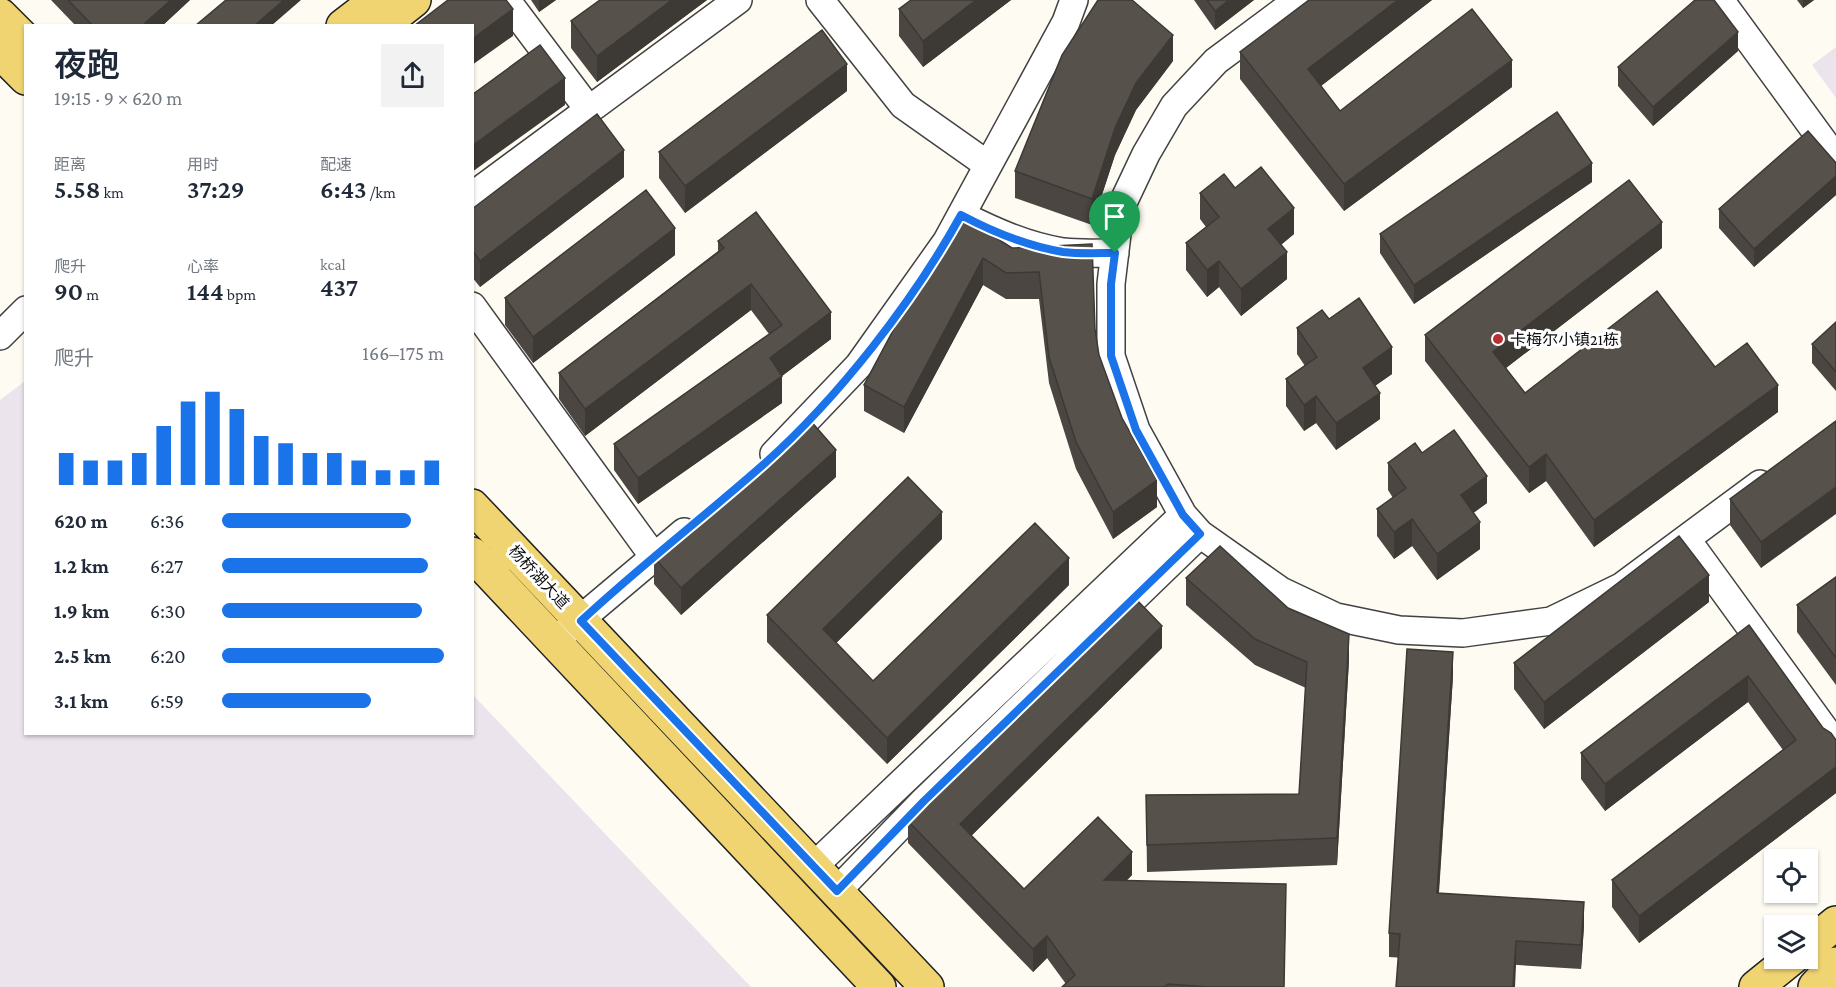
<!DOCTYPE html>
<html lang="zh">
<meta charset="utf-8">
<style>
body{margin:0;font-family:"Crimson Pro","Noto Sans SC",serif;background:#f2f2f3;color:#1f2937;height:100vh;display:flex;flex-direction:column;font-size:22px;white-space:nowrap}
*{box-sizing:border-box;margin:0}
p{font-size:20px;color:#747a83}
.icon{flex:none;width:33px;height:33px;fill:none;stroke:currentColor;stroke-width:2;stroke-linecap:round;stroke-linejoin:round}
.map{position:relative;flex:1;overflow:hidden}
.details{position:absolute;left:24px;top:24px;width:450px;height:711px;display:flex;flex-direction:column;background:#fff;border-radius:0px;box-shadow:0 2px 4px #0004}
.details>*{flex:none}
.controls{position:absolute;left:1764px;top:849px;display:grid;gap:12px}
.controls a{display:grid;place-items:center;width:54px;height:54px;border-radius:0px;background:#fff;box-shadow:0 2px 4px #0004;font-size:30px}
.pin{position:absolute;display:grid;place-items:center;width:51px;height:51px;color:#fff;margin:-62px -26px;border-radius:50% 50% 50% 0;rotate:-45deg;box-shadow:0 0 6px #0007}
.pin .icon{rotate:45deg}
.round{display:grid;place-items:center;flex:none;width:63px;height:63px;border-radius:0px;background:#f2f2f3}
.overview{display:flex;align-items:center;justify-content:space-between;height:102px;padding:0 30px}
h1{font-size:33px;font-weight:600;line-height:45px}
.metrics{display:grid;grid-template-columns:repeat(3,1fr);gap:9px;height:102px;padding:6px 30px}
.metrics div{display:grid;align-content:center}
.metrics b{font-size:26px;font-weight:600}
.metrics small{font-size:16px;font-weight:400}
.metrics p{font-size:16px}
.chart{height:168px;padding:12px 30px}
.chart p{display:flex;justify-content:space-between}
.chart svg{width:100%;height:108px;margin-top:6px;stroke:#1a73e8;stroke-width:6}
ul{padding:0 30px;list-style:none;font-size:20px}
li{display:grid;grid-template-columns:96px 72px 1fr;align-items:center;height:45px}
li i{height:15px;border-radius:8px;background:#1a73e8}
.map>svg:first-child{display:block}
</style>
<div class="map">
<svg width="1836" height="987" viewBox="0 0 1836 987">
<rect width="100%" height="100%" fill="#fefcf2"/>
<path fill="#ece4ed" d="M1836,47V98L1812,65Z
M25,381L26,734H472L473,695L751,987H0V400Z"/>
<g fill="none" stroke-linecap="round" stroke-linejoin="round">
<defs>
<path id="minor" d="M820,0L903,105L988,165
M1298,0L1216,61L1174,106L1146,154L1120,209L1111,284V356L1136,430L1183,515L1200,534L1281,591L1336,617L1399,630L1463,633L1551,621L1621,587L1760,484
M1720,0L1836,159
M507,1L589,110
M472,196L738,0
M961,215C993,231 1026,246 1063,252C1079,254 1098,253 1115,253
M472,306L654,557
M0,336L26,310
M774,454L859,365L947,241L1066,22L1074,0
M1687,540L1836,745
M564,633L684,532
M814,866L1183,515
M837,891L924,801L1200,534"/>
<path id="major" d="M0,15L26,41
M343,26L377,0
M381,26L414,0
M0,52L26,78
M472,506L927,987
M472,554L879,987
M1808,946L1836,923
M1756,987L1792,958
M1815,987L1836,964"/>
</defs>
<use href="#minor" stroke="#424242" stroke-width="30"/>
<use href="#major" stroke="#202020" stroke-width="36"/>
<use href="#minor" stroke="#fff" stroke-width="27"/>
<use href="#major" stroke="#f0d471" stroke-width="33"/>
</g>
<path fill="#4b4641" d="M51,0H190L162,26H76Z
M531,0H556L539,12Z
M600,0H707L597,82L571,48V21Z
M1011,0L923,67L899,36V9Z
M1194,0H1254L1215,30Z
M1309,0H1432L1321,86L1340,111L1512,87L1344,211L1240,79V52Z
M1797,0H1814L1803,8Z
M1738,51L1653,126L1618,86V67Z
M1173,61L1136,110L1115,155L1092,225L1015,198V171Z
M847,91L685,213L659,178V152Z
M1836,163V195L1754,267L1719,228V209Z
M624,177L480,287L472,277V209Z
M1592,182L1414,304L1380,253V234Z
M1235,188L1294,234L1281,245L1287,279L1241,316L1219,287L1207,297L1186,270V243L1206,227L1200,219V193Z
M718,241L831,339L782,376V403L638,504L614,470V444L769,334L751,310L585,436L559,399V373L718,251Z
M1092,244L1095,329L1099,355L1122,418L1157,507L1113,539L1076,469L1049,383L1039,299H1006L983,285L904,433L864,411V385L920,280L1012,248Z
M1662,248L1506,368L1525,393L1715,367L1778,412L1594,547L1546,481L1529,493L1425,361V335Z
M675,255L533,363L505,325V298Z
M1329,319L1392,374L1375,386L1380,419L1336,450L1316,423L1304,431L1286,406V379L1305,366L1297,354V328Z
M1836,322V391L1812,363V344Z
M1836,421L1761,568L1730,525V499Z
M1422,453L1487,503L1473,513L1480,549L1437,580L1412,546L1394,559L1377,536V509L1393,498L1388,490V463Z
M836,477L681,615L654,584V557Z
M942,539L836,643L873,681L1069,585L887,764L767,642V615Z
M1836,577V685L1797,632V605Z
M1186,578L1288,608L1349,660L1337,865L1147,872L1146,795L1299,794L1306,688L1255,665L1186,605Z
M1709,602L1544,729L1514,689V663Z
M1749,625L1823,728L1836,740V793L1639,943L1612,907V880L1783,750L1748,702L1605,811L1581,779V753Z
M1162,648L971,836L1024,889L1132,875L1126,881L1286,906L1284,987H1062L1066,984L1047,958L1033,972L908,843V821Z
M1453,676L1439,893L1584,926L1581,969L1389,957V933Z"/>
<path fill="#3d3935" d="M171,0H190L162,26H145V23Z
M284,0H301L271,26H254Z
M539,0H556L539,12Z
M672,0H707L597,82V56Z
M976,0H1011L923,67V41Z
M1229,0H1254L1215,30V11Z
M1398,0H1432L1308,96V69Z
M1803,0H1814L1803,8Z
M513,9V36L472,65V39Z
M1738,32V51L1653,126V107Z
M1173,35V61L1136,110L1115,155L1092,225V199L1115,128L1136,83Z
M1512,60V87L1344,211V184Z
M847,64V91L685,213V186Z
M565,78V105L472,172V146Z
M624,150V177L480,287V261Z
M1592,163V182L1414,304V285Z
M1836,176V195L1754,267V249Z
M1294,208V234L1268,255V229Z
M1662,222V248L1493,378V352Z
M675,228V255L533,363V337Z
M1287,252V279L1241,316V289Z
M983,258V285L904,433V407Z
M1219,261V287L1207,297V270Z
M751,284V310L585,436V409Z
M831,312V339L770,385V358Z
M1392,347V374L1363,394V368Z
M782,376V403L638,504V478Z
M1778,385V412L1594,547V520Z
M1380,393V419L1336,450V423Z
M1316,396V423L1304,431V405Z
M836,450V477L681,615V588Z
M1546,454V481L1529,493V467Z
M1487,476V503L1461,522V495Z
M1157,480V507L1113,539V512Z
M1836,487V514L1761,568V542Z
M942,512V539L823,656V629Z
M1412,519V546L1394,559V532Z
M1480,522V549L1437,580V554Z
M1069,558V585L887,764V738Z
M1709,575V602L1544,729V702Z
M1162,626V648L960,847V824Z
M1349,634V660L1337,865V838Z
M1453,652V676L1437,917V893Z
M1748,676V702L1605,811V784Z
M1836,767V793L1639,943V916Z
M1132,852V875L1104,903V880Z
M1584,902V926L1581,969V945Z
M1047,936V958L1033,972V949Z
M1516,941V965L1515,987H1513Z"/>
<path fill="#57514c" stroke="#3d3935" stroke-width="1.5" d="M68,0H171L145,23L148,26H93Z
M226,0H284L254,26H195Z
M448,0H506L513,9L472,39V26H414Z
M600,0H672L597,56L571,21Z
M911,0H976L923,41L899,9Z
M1098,0H1132L1173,35L1136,83L1115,128L1092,199L1015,171L1062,55Z
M1207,0H1229L1215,11Z
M1309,0H1398L1308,69L1340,111L1472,9L1512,60L1344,184L1240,52Z
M1695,0H1714L1738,32L1653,107L1618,67Z
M822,30L847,64L685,186L659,152Z
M540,45L565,78L472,146V95Z
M1557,112L1592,163L1414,285L1380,234Z
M597,114L624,150L480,261L472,250V209Z
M1808,131L1836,163V176L1754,249L1719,209Z
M1261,167L1294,208L1268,229L1287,252L1241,289L1219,261L1207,270L1186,243L1219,217L1200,193L1224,174L1235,188Z
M1629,180L1662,222L1493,352L1525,393L1657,291L1715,367L1747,343L1778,385L1594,520L1546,454L1529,467L1425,335Z
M646,190L675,228L533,337L505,298Z
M756,212L831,312L770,358L782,376L638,478L614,444L782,325L751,284L585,409L559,373L724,248L718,241Z
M963,217L1012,248L1092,244L1095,329L1099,355L1122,418L1157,480L1113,512L1076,442L1049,357L1039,272L1006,273L983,258L904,407L864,385L920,280Z
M1359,298L1392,347L1363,368L1380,393L1336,423L1316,396L1304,405L1286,379L1317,357L1297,328L1322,310L1329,319Z
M1836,322V372L1812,344Z
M809,419L836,450L681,588L654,557Z
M1836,421V487L1761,542L1730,499Z
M1454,430L1487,476L1461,495L1480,522L1437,554L1412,519L1394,532L1377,509L1406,488L1388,463L1415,443L1422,453Z
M908,477L942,512L823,629L873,681L1035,523L1069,558L887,738L767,615Z
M1679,536L1709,575L1544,702L1514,663Z
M1220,546L1288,608L1349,634L1337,838L1147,845L1146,795L1299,794L1307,662L1255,639L1186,578Z
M1836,577V658L1797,605Z
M1135,598L1162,626L960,824L1024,889L1098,817L1132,852L1104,880L1286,884L1284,987H1207L1168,984L1165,987H1062L1075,975L1047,936L1033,949L908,821Z
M1749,625L1823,728L1831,733L1836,740V767L1639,916L1612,880L1796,740L1748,676L1605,784L1581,753Z
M1407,649L1453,652L1437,893L1584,902L1581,945L1516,941L1513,987H1396L1400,934L1389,933Z"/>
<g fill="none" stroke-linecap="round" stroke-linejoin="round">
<defs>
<path id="route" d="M961,215C993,232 1026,246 1063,252C1079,254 1098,253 1115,253L1111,284V356L1136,430L1183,515L1200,534L924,801L837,891L581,621C640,566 704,517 764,464C838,398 913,302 961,215Z"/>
</defs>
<use href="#route" stroke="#fff" stroke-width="12"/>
<use href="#route" stroke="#1a73e8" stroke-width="8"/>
</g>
<circle fill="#b72f33" stroke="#fff" stroke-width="2" cx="1498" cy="339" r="6"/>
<g text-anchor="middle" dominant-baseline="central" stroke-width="6" stroke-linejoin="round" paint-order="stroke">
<g font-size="16" fill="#0f0f0f" stroke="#fff" text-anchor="start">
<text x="1510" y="339">卡梅尔小镇21栋</text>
</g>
<g font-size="16" fill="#0f0f0f" stroke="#fff">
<text transform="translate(539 577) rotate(47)">杨桥湖大道</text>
</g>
</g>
</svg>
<div class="controls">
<a><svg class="icon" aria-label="locate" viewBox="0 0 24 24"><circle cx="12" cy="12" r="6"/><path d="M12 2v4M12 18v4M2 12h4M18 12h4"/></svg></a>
<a><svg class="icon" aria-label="layers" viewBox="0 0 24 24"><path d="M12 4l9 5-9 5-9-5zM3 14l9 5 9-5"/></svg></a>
</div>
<div class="pin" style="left:1115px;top:253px;background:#1e9e55"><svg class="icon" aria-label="arrive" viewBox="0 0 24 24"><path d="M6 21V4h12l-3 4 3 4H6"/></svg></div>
<section class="details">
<div class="overview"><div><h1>夜跑</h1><p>19:15 · 9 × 620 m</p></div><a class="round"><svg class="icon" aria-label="share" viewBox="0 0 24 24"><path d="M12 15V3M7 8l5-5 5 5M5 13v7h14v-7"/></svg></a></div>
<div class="metrics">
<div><p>距离</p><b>5.58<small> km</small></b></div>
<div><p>用时</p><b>37:29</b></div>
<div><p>配速</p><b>6:43<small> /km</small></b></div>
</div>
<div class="metrics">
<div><p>爬升</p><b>90<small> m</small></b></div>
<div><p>心率</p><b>144<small> bpm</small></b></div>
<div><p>kcal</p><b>437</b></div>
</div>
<div class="chart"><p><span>爬升</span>166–175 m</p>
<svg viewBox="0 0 160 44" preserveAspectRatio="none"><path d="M5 44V31M15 44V34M25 44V34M35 44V31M45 44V20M55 44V10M65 44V6M75 44V13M85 44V24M95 44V27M105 44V31M115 44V31M125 44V34M135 44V38M145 44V38M155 44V34"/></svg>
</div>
<ul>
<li><b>620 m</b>6:36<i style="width:85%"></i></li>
<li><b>1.2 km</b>6:27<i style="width:93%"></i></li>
<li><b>1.9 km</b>6:30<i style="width:90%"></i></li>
<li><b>2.5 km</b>6:20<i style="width:100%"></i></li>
<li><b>3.1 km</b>6:59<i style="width:67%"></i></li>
</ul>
</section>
</div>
